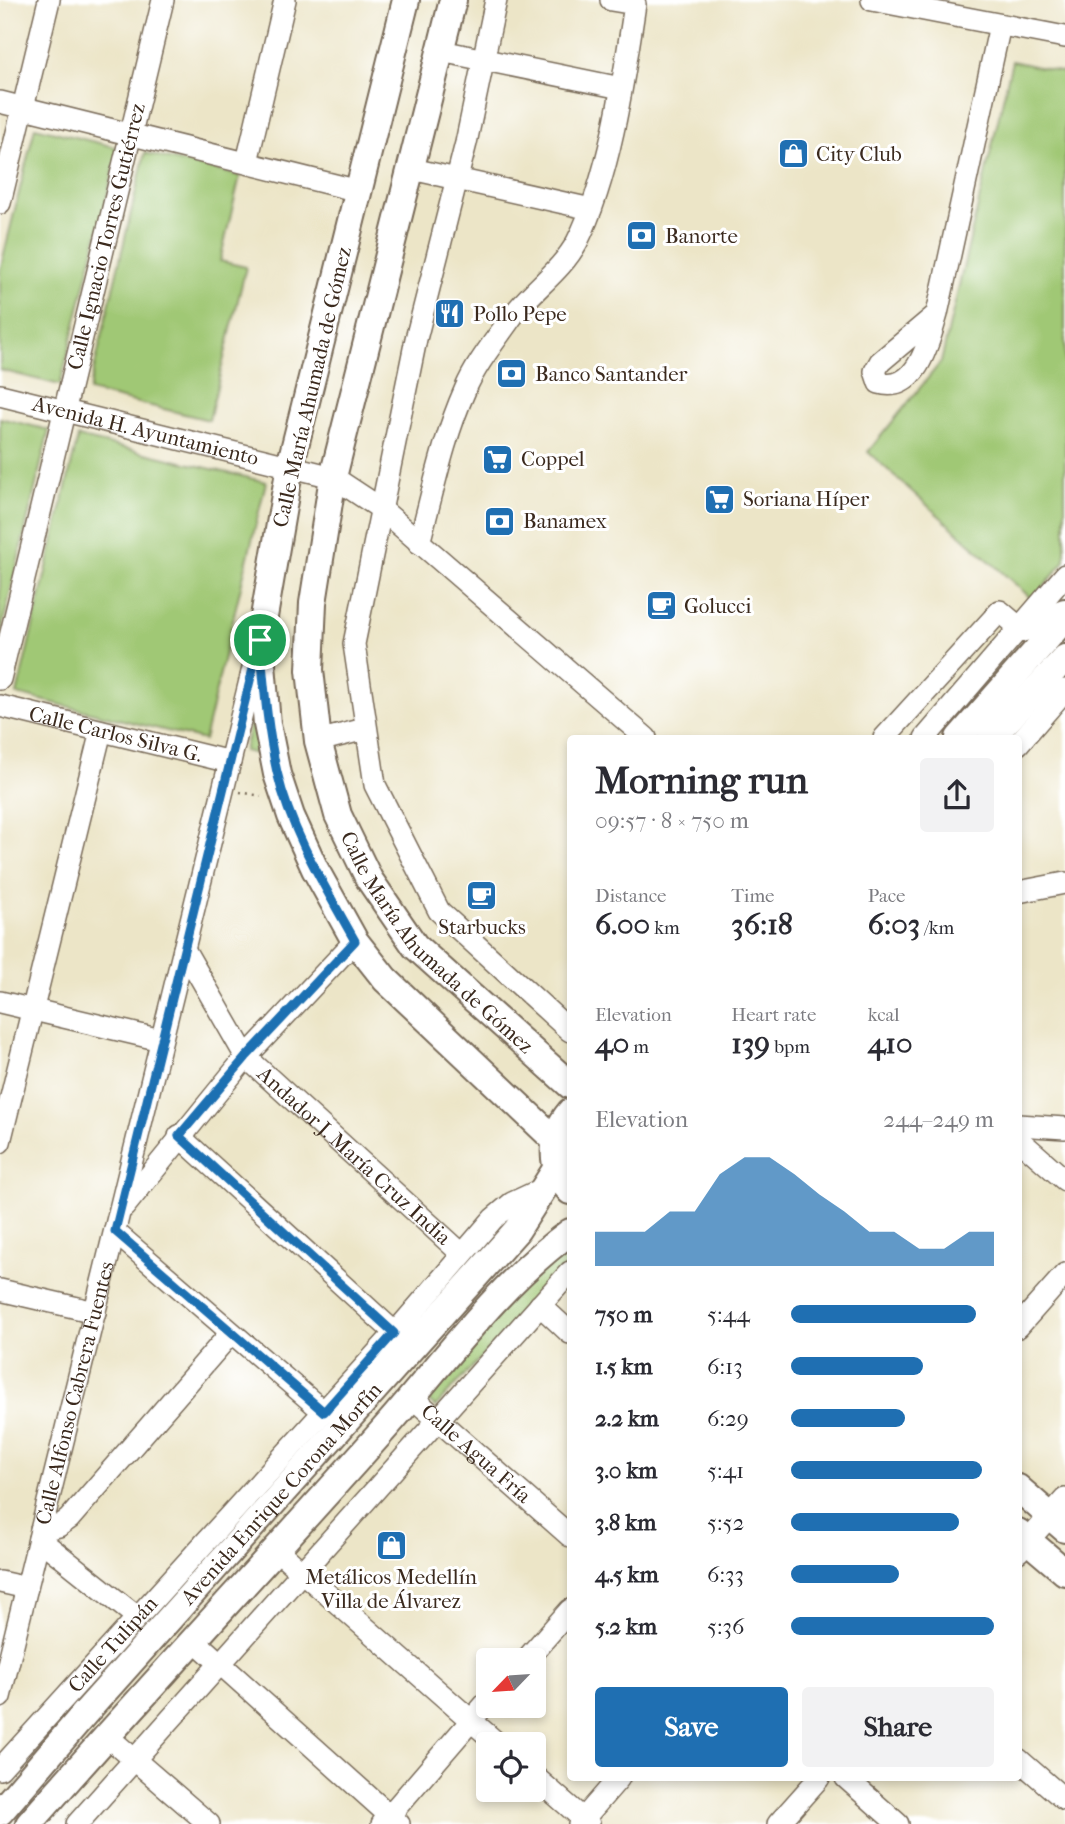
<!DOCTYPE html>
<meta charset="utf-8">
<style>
body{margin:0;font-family:"IM FELL French Canon",serif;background:#f2f2f3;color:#2b2b33;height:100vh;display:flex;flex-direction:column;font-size:26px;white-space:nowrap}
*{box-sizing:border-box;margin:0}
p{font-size:23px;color:#7c7c81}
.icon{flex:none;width:38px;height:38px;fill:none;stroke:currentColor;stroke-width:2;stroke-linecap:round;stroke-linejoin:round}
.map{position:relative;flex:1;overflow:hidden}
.sheet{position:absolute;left:567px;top:735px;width:455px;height:1046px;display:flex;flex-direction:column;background:#fff;border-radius:7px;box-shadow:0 4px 10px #0003}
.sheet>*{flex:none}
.needle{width:46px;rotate:245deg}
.controls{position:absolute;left:476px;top:1648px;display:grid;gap:14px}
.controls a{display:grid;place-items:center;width:70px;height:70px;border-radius:7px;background:#fff;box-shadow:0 4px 10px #0003;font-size:35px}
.pin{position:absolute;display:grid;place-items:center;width:60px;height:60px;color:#fff;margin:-30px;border:4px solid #fff;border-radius:50%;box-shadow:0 2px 7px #0007}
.round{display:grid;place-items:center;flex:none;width:74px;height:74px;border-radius:7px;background:#f2f2f3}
.summary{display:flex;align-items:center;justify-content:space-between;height:119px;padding:0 28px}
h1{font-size:38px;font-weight:800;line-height:52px}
.figures{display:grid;grid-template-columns:repeat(3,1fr);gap:10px;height:119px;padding:7px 28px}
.figures div{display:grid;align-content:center}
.figures b{font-size:30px;font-weight:800}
.figures small{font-size:19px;font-weight:400}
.figures p{font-size:19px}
.chart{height:196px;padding:14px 28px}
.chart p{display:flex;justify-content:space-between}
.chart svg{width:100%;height:126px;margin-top:7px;fill:#1f6fb2;opacity:.7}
.primary-button{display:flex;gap:14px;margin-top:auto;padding:14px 28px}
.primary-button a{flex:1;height:80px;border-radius:7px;background:#1f6fb2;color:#fff;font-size:28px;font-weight:800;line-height:80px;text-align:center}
.primary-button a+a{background:#f2f2f3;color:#2b2b33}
ul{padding:0 28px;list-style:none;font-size:23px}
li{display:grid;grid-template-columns:112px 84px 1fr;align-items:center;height:52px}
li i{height:18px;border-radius:9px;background:#1f6fb2}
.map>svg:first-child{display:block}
</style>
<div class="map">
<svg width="1065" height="1824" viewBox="0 0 1065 1824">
<rect width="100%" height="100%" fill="#fff"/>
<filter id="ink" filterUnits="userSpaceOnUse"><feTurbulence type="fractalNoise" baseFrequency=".0143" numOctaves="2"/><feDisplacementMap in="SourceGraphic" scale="14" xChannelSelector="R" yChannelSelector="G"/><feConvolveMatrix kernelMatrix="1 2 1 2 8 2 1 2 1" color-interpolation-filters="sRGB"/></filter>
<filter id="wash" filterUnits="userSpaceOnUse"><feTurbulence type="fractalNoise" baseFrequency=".00686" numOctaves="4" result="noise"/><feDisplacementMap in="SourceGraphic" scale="28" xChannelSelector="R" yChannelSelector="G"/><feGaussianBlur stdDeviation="1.57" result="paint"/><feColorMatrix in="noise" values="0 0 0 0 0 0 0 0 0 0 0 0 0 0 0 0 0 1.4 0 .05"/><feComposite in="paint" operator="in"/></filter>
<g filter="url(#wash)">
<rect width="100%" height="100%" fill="#ece5c7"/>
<path fill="#a0c874" stroke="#6e7949" stroke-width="2" d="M1012,61L1065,73V561L1033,600L868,452L941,362Z
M35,127L119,148L60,385L0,370V270Z
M145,153L240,176L220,261L246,267L209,420L89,391Z
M0,418L49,430L0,636Z
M78,437L266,482L204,740L17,694Z
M252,716L261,755L244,751Z
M570,1245V1262L435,1407L424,1397L494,1315Z"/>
</g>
<g filter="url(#ink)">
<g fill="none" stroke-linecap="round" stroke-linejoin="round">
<defs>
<g id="minor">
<path d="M496,0L466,143L416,339L354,644L375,785L439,911L570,1031"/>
<path d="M872,0L1065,37"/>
<path d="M441,51L621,88"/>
<path d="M0,102L359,191"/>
<path d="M247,162L285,0"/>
<path d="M412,169L591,209"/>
<path d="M0,203L49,0"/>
<path d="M937,314L880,362L875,371L879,383C917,394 929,341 937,314L1000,25"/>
<path id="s1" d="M0,395L333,477L380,508L646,738"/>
<path d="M419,543C433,492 443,439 465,390C476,364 495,341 511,318C530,291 561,272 577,242C610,177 624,77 635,4L611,0"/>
<path id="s2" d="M0,679L163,0"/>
<path id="s3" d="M0,706L230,762"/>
<path d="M884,738L1000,611L1021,629"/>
<path d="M925,738L1065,575"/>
<path d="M318,741L365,729"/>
<path d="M1018,744L1065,690"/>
<path d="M1018,892L1065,883"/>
<path id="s4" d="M184,949L246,1057L462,1254"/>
<path d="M0,1002L161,1040"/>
<path d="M1018,1125L1065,1128"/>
<path d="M179,1136L395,1333"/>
<path d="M1018,1139L1065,1180"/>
<path d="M0,1142L101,731"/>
<path d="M124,1207L246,1057L355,941"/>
<path d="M115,1232L324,1412"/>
<path d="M0,1290L95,1312"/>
<path d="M540,1305L570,1333"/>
<path d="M1018,1327L1065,1274"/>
<path id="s5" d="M413,1398L570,1536"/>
<path d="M41,1530L59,1526L69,1519L230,1334"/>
<path d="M39,1539L137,1617"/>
<path d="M277,1550L499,1745"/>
<path d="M1018,1552L1065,1499"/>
<path d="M0,1582L27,1588"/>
<path d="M195,1641L399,1824"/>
<path d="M525,1661L570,1610"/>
<path id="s6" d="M0,1697L257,652"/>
<path d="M107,1736L209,1824"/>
<path d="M1018,1759L1065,1800"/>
<path id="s7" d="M0,1769L395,1333L493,1219L512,1203L542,1189"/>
<path d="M534,1776L589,1824"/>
<path d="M846,1778L898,1824"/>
<path d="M77,1824L570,1272"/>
<path d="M382,1824L488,1701"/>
<path d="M579,1824L619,1778"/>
<path d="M778,1824L819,1778"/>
</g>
<g id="major">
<path d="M406,0L290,466L260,640L267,724L277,774L291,816L315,869L355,941L385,979L555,1140"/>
<path id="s8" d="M453,0L333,477L313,603L310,670L318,741L338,815L369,879L415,946L570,1085"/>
<path d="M1021,629L1065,612"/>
<path d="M959,738L1065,618"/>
<path d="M991,738L1065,658"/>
<path d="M570,1112C550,1136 549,1167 570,1191"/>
<path d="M1018,1488L1065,1529"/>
<path d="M1018,1532L1065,1572"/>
<path id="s9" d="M0,1812L85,1713L517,1230L556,1169"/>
<path d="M29,1824C144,1693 263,1565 379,1435C441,1366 495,1287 570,1232"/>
</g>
</defs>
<use href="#minor" stroke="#796b59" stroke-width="24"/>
<use href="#major" stroke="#796b59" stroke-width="30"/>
<path stroke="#796b59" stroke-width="2.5" stroke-dasharray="2 5" stroke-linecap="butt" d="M240,792L261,796"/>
<use href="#minor" stroke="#fff" stroke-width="21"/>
<use href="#major" stroke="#fff" stroke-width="26"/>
</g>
</g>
<g fill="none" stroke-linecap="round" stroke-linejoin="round" filter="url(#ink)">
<defs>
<path id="route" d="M260,640C264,684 267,728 277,772C291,832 325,887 355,941L246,1057L179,1136L394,1333L324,1412L115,1231Z"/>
</defs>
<use href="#route" stroke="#fff" stroke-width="14"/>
<use href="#route" stroke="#1f6fb2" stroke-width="9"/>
</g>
<defs>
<symbol id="shop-square" viewBox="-11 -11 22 22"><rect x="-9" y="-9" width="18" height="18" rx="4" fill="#1f6fb2" stroke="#fff"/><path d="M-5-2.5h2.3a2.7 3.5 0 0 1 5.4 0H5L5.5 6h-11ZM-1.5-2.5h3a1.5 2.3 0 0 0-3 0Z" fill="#fff"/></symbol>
<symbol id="bank-square" viewBox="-11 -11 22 22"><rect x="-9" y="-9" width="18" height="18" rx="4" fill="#1f6fb2" stroke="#fff"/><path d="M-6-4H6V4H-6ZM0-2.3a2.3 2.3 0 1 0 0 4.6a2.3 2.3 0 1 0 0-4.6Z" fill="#fff"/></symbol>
<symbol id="restaurant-square" viewBox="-11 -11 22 22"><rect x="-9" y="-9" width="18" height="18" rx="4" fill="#1f6fb2" stroke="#fff"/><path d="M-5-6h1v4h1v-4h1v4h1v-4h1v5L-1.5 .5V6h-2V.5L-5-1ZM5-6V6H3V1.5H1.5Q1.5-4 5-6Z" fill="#fff"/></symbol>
<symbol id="supermarket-square" viewBox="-11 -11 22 22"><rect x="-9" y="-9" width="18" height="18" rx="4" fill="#1f6fb2" stroke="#fff"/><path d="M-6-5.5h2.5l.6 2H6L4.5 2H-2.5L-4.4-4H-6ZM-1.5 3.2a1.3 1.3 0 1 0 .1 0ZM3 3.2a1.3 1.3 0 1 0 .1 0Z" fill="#fff"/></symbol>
<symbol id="cafe-square" viewBox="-11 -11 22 22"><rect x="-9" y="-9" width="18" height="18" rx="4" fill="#1f6fb2" stroke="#fff"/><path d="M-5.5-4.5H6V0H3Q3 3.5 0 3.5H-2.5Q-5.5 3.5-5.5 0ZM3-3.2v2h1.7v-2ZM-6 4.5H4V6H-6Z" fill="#fff"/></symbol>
</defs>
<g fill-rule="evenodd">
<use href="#shop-square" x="776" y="136" width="35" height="35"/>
<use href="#bank-square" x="624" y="218" width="35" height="35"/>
<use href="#restaurant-square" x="432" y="296" width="35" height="35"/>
<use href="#bank-square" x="494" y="356" width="35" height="35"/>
<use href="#supermarket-square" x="480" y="442" width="35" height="35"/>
<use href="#supermarket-square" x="702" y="482" width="35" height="35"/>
<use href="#bank-square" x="482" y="504" width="35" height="35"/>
<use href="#cafe-square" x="644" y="588" width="35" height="35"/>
<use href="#cafe-square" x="464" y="878" width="35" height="35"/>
<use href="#shop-square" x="374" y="1528" width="35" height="35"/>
</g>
<g text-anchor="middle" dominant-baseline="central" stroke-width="6" stroke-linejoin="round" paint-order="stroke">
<g font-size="21" fill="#3b2a1e" stroke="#fff" text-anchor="start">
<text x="816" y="154">City Club</text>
<text x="665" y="236">Banorte</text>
<text x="473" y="314">Pollo Pepe</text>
<text x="535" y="374">Banco Santander</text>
<text x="521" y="459">Coppel</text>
<text x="743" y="499">Soriana Híper</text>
<text x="523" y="521">Banamex</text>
<text x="684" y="606">Golucci</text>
<text x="482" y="927" text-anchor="middle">Starbucks</text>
<text x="391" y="1577" text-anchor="middle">Metálicos Medellín<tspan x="391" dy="24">Villa de Álvarez</tspan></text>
</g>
<g font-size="21" fill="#3b2a1e" stroke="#fff">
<text stroke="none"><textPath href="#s2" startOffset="455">Calle Ignacio Torres Gutiérrez</textPath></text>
<text transform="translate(312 387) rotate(-77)">Calle María Ahumada de Gómez</text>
<text stroke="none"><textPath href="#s1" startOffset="150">Avenida H. Ayuntamiento</textPath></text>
<text stroke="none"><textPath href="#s3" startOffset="119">Calle Carlos Silva G.</textPath></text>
<text stroke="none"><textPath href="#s8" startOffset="998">Calle María Ahumada de Gómez</textPath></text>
<text stroke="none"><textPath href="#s4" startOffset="271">Andador J. María Cruz India</textPath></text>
<text stroke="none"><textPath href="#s6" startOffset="313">Calle Alfonso Cabrera Fuentes</textPath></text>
<text stroke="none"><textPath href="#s5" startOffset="84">Calle Agua Fría</textPath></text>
<text stroke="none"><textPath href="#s9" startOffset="425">Avenida Enrique Corona Morfín</textPath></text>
<text stroke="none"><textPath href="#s7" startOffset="168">Calle Tulipán</textPath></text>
</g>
</g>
</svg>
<div class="controls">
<a><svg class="needle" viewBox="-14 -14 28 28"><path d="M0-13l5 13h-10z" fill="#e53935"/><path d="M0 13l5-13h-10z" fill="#7c7c81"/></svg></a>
<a><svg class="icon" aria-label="locate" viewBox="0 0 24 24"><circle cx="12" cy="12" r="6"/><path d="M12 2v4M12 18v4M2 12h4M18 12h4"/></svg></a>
</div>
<div class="pin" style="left:260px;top:640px;background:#1e9e55"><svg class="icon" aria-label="arrive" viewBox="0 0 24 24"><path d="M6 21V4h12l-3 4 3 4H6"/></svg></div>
<section class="sheet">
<div class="summary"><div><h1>Morning run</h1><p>09:57 · 8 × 750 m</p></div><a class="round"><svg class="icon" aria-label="share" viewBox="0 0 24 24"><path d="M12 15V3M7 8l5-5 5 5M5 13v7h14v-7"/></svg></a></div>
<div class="figures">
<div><p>Distance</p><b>6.00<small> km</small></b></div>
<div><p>Time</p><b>36:18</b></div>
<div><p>Pace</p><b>6:03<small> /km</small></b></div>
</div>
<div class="figures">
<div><p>Elevation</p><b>40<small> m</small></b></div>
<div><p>Heart rate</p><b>139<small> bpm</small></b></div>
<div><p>kcal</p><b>410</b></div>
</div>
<div class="chart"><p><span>Elevation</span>244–249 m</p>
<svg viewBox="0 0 160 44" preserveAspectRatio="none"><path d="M0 44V32L10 32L20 32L30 25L40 25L50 12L60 6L70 6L80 12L90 19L100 25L110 32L120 32L130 38L140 38L150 32L160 32V44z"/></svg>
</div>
<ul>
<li><b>750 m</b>5:44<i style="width:91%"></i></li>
<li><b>1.5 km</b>6:13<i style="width:65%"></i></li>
<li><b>2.2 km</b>6:29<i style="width:56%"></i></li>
<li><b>3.0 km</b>5:41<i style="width:94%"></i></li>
<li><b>3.8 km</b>5:52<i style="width:83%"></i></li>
<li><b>4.5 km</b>6:33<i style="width:53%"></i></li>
<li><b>5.2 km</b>5:36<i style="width:100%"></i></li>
</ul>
<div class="primary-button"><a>Save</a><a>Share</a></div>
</section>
</div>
